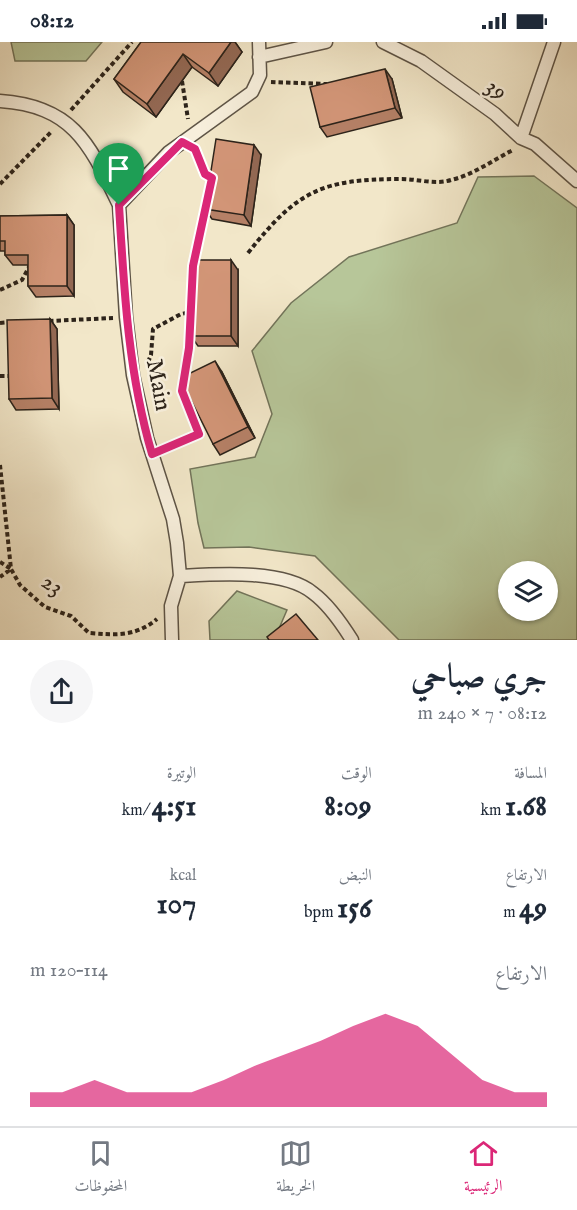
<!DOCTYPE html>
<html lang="ar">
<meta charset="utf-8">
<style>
body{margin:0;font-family:"IM FELL English",Amiri,serif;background:#f6f6f7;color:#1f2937;direction:rtl;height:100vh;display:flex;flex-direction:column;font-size:22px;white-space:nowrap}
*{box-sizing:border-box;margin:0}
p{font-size:20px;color:#747a83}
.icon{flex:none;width:33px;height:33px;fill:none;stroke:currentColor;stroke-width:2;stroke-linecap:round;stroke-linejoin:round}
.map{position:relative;height:598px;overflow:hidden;direction:ltr}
.sheet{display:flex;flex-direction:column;background:#fff;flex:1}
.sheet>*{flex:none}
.controls{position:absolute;left:498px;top:519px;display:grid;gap:12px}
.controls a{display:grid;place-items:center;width:60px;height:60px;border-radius:50%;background:#fff;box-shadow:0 2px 4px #0004;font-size:30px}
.pin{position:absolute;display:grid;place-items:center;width:51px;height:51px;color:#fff;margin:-62px -26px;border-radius:50% 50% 50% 0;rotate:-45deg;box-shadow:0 0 6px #0007}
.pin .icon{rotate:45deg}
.round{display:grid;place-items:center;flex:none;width:63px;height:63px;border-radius:32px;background:#f6f6f7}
.overview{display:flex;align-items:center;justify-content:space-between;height:102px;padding:0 30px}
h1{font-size:33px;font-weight:700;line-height:45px}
.metrics{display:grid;grid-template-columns:repeat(3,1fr);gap:9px;height:102px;padding:6px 30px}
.metrics div{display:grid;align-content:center}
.metrics b{font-size:30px;font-weight:700}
.metrics small{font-size:16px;font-weight:400}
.metrics p{font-size:16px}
.chart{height:168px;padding:12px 30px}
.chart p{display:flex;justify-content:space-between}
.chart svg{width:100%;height:108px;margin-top:6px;fill:#db2777;opacity:.7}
.status{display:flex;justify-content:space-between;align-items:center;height:42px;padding:0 30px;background:#fff;direction:ltr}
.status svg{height:16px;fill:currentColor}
.tabs{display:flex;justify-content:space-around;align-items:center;height:84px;border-top:2px solid #e0e1e3;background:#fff;font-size:16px;color:#747a83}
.tabs a{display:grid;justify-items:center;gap:3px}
.tabs .on{color:#db2777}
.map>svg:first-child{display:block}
</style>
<div class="status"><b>08:12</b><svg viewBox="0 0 49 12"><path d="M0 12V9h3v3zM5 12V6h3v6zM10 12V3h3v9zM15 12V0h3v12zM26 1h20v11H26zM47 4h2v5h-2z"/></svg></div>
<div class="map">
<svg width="577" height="598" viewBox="0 0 577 598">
<rect width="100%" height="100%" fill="#f2e7c9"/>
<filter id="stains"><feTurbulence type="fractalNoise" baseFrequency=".00333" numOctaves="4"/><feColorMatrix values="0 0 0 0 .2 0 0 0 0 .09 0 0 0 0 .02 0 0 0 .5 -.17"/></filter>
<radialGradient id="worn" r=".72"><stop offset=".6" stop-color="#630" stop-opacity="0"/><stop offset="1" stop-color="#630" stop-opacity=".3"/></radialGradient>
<path fill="#b7c699" stroke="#72745a" stroke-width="1.5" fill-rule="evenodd" d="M11,0H102L86,19H15Z
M534,134L577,166V598H399L315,514L249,505L204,506L198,481L190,427L255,415L272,372L252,309L291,261L349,215L457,181L478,135ZM508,530H548V568H508Z
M237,549L287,568L274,598H210L209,579Z"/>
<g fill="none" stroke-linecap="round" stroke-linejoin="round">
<defs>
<path id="lane" d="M383,0L421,19L495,72L521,96L535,102L577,139
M259,15L326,0
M0,59C74,64 90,103 119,163
M521,96L554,0
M180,534C217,532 284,527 313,551C328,562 342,582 352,598
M172,598L171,564L180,534L177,501L173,477L147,396L133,333L126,275L119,163L169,110L252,50L260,33L259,0"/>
</defs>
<use href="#lane" stroke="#5e5446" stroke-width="15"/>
<path stroke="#2c231a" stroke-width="4" stroke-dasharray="4.5 3" stroke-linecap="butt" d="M182,39L188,77
M271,40L327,42
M71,68L132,0
M196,108L205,132L212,137
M0,142L52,89
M248,211C297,149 321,137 401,137C418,137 435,143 451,138C473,133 493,118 513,108
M193,221L206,164
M0,248L22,238L30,223
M49,279L113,276
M0,281L11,280
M148,320L151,313L153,287L181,272L191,270
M0,334H11
M166,406L199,392L182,349L191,270
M0,423L11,527L20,543L45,565L71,574L89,591C116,593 135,595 157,577
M0,520L11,527L0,535"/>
<use href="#lane" stroke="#f7efdc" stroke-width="12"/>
</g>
<path fill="#b58066" stroke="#2c231a" stroke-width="1.5" d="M141,0H235L242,10L218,44L192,25L156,75L123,50L114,37Z
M392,37L402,76L327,95L320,85Z
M261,113L251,184L212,177L205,167Z
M67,173L74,183V254L36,255L28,244V223H13L5,213V209H0V174Z
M238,228V304H198L191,294Z
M50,277L57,287L59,367L16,368L9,357Z
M222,330L255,396L220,413L213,402Z"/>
<path fill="#936853" stroke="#2c231a" stroke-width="1.5" d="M231,0H235L242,10L218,44L209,31Z
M183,12L192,25L156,75L147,62Z
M385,27L392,37L402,76L395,66Z
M254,103L261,113L251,184L244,173Z
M67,173L74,183V254L67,244Z
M231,218L238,228V304L231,294Z
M50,277L57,287L59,367L52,356Z
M215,319L222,330L255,396L248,385Z"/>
<path fill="#d29577" stroke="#2c231a" stroke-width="1.5" d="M141,0H231L209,31L183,12L147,62L114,37Z
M385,27L395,66L320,85L310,45Z
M216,97L254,103L244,173L205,167Z
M67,173V244H28V213H5V199H0V174Z
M191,218H231V294H191Z
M50,277L52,356L9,357L7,278Z
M215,319L248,385L213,402L180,336Z
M296,572L318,598H269L267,595Z"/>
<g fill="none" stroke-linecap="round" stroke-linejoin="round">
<defs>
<path id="route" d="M182,100L195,107L205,132L212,136L193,224L189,306L182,349L199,392L152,412C128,330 124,247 119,163Z"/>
</defs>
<use href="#route" stroke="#fff" stroke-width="12"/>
<use href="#route" stroke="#db2777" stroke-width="8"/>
</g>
<g text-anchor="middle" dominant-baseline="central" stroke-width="5" stroke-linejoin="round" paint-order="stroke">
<g font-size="24" fill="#2c231a" stroke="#f7efdc">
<text transform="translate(496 48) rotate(37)">39</text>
<text transform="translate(158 343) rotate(79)">Main</text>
<text transform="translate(52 543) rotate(33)">23</text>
</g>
</g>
<rect width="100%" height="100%" filter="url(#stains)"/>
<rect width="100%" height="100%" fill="url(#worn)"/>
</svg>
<div class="controls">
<a><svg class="icon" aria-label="layers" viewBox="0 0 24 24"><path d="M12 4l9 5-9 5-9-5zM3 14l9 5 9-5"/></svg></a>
</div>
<div class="pin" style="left:119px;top:163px;background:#1e9e55"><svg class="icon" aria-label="arrive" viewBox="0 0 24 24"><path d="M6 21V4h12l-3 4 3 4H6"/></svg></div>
</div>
<section class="sheet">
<div class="overview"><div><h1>جري صباحي</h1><p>08:12 · 7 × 240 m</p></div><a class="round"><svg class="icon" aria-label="share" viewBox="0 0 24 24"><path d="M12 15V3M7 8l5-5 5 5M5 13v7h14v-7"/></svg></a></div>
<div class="metrics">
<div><p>المسافة</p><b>1.68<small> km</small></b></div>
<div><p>الوقت</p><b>8:09</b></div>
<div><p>الوتيرة</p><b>4:51<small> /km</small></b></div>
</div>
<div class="metrics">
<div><p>الارتفاع</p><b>49<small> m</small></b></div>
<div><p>النبض</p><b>156<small> bpm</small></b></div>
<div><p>kcal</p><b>107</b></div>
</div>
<div class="chart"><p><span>الارتفاع</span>114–120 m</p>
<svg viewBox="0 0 160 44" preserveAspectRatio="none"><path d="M0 44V38L10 38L20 33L30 38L40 38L50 38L60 33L70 27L80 22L90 17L100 11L110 6L120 11L130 22L140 33L150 38L160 38V44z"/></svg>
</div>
</section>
<nav class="tabs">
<a class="on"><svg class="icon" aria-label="home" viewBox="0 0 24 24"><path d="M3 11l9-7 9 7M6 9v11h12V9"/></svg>الرئيسية</a>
<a><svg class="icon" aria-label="map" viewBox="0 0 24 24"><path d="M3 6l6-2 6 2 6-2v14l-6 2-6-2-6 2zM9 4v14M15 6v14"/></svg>الخريطة</a>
<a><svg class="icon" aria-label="saved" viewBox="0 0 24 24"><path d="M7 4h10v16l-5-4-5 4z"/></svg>المحفوظات</a>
</nav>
